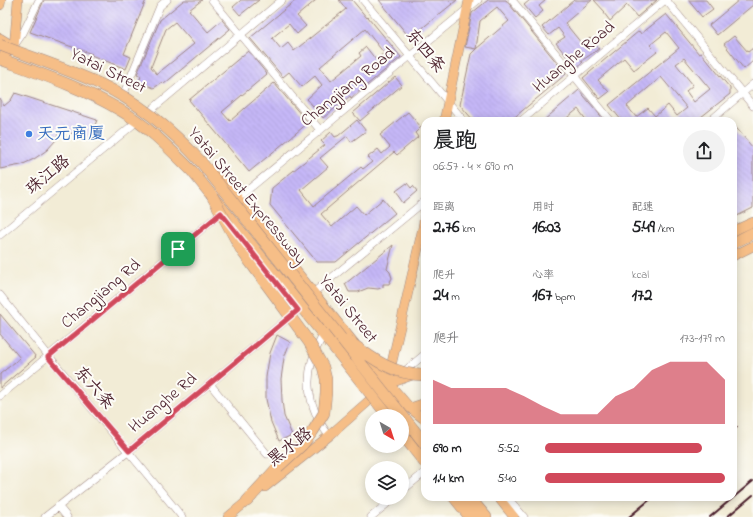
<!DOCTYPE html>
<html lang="zh">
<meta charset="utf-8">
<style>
body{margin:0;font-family:"Indie Flower","LXGW WenKai TC",sans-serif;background:#f2f2f2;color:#202124;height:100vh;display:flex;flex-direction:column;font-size:15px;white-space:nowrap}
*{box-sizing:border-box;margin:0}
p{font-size:13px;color:#757577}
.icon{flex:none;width:22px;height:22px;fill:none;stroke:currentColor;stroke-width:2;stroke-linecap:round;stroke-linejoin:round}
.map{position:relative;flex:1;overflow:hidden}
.sheet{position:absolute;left:421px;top:117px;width:316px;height:384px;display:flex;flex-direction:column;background:#fff;border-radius:12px;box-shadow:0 2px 10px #0003}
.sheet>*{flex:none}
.needle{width:26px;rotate:141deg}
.controls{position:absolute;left:365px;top:409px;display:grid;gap:8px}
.controls a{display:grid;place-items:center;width:44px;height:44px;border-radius:50%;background:#fff;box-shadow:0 2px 10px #0003;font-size:20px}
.pin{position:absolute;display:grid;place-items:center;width:34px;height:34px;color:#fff;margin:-17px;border-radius:8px;box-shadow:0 2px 6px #0006}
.round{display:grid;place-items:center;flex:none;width:42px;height:42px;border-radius:21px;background:#f2f2f2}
.headline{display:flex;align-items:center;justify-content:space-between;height:68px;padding:0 12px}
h1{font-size:22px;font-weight:800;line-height:30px}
.stats{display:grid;grid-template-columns:repeat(3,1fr);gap:6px;height:68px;padding:4px 12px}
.stats div{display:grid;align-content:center}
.stats b{font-size:17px;font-weight:800}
.stats small{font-size:11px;font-weight:400}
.stats p{font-size:11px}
.chart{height:112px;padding:8px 12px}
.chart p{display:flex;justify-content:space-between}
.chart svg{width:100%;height:72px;margin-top:4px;fill:#d1495b;opacity:.7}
ul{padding:0 12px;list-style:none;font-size:13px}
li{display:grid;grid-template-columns:64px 48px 1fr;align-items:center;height:30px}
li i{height:10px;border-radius:5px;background:#d1495b}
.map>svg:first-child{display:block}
</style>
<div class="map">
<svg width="753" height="517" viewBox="0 0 753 517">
<defs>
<pattern id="building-back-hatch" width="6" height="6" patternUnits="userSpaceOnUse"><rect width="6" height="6" fill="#c5b7f7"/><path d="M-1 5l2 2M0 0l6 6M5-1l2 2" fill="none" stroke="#ab9dd4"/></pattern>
</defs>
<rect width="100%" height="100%" fill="#fdfcf7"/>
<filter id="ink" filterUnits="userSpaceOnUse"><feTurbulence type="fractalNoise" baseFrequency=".025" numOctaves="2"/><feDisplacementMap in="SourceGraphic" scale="8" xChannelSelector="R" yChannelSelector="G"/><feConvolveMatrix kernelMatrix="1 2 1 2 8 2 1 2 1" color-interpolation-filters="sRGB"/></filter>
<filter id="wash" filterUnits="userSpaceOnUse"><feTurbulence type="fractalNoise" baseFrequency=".012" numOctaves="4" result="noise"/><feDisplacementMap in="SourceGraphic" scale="16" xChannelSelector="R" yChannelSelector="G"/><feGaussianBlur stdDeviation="0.9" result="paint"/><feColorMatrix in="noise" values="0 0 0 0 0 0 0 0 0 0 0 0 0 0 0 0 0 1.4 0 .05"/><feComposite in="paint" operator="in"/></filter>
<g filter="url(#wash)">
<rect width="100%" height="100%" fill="#f2ecd6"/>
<g id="blocks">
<path fill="url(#building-back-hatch)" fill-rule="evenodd" d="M44,0H146L124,54L131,57L126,69L91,55L92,54L30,32Z
M184,0H202L189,10L208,32L222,20L230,29L164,84L162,82L154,88L139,82L141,76L137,74L160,20ZM175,22L194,44L157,74L151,67L166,29Z
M241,0H259L240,15L233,7Z
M296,0H316L297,16L306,26L297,34L289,24L272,38L281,49L288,43L294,51L346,9L339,0H352L367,18L368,17L401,57L351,98L350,96L323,118L307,99L322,85L315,76L302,87L289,72L283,77L250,38ZM365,29L384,53L376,60L366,47L359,53L361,56L331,81L320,67Z
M379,0H457L410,38Z
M488,0H506L566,74L510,121H474L460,105L471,54L476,49L465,47L472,13ZM497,7L509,21L476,49L480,21Z
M530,0H546L539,6L543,11L535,18L524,5Z
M574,0H592L565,23L582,44L590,38L599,49L581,61L583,62L576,68L556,43L565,37L558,28L549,35L542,27Z
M594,0H657L637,17L627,5L610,21L604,13L605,12Z
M688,0H706L713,9L702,17Z
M739,0H753V5L717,35L709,25Z
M666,14L699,54L701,53L730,88V94L696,121H622L609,105L679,48L666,32L650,45L657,52L634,70L624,58L598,80L609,92L600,99L583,78L639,31L641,34ZM684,58L710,89L694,102L686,91L693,85L676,64ZM661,77L687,108L677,116L668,105L655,116L648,108L636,117L627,106Z
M734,36L748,52L753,48V61L744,69L724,44Z
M248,51L267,74L222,112L230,121L274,83L308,123L249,172L189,100Z
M395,77L402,85L360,121L353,113Z
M579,90L605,121H587L578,109L563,121H543Z
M15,93L97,120L89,140L60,129L56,140L47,150L34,159L21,165L0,169V98L4,106L11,100Z
M408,112L421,127L415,133L418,137L397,155L394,152L321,214L332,227L356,206L364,215L383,199L395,213L336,262H317L270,205L272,188L325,145L321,141L331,132L335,137L337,136H338L357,120L366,131L351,142L347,136L320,158L328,167L301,190L314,206L361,167L363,169L372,162L368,157L378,149L382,154L390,147L380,135Z
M733,124L753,148V208L733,218Z
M407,183L411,188L413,186L417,191L403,203L399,197L400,196L396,191Z
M393,245L387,269L390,272L392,278L389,284H383V287L378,289L368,288L358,292H349L345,284Z
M0,314L36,357L0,388V374L20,358L0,334Z
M277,335L290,342L284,358L281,379L282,400L284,416L292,435L279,441L271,422L266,399V377L270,353Z"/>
</g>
</g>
<g filter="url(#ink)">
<use href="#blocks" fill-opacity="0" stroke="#9e8680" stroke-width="1"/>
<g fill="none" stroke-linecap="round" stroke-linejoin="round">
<defs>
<path id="minor" d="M212,0L320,130
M363,0L464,121
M512,0L611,121
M666,0L753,106
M14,46L23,33L39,0
M124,93L160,6L167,0
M150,111L282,0
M521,121L665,0
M710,121L753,84
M238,198L478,0
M0,235L135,123
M313,293L425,201
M0,295C59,371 122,443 182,517
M321,339C302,374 306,405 329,436
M401,374L425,354
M210,384L267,454
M0,396L221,213
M402,491L425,472
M507,497L524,517
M58,506L67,517
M45,517L129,451L298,310
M371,517L394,498"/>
<path id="major" d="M0,5L1,0
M0,38L13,46
M0,58L14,47L18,0
M444,121L469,0
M219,175L355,344
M733,231L753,222
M733,256L753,246
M365,356L410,408L425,420
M388,384L392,362L423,227L425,213
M410,408L425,403
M265,487L329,436L388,384L415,374
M498,497L514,517
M467,505L477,517
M228,517L252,497"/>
<path id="highway" d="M0,59C41,74 83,88 120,110C148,126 170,149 192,171L348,365
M733,243L753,233
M454,497L470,517
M469,497L486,517
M247,501L278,467"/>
</defs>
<use href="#minor" stroke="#9e8680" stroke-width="8"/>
<use href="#major" stroke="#9e8680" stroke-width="10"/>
<use href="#highway" stroke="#9e8680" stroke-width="12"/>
<use href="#minor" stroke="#fff" stroke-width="7"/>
<use href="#major" stroke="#f6be87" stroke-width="9"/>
<use href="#highway" stroke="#f6be87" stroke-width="11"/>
<path stroke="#4a1f2b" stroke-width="2" d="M733,430L737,427
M629,517L653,497
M710,517L753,481
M727,517L753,495"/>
<defs>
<path id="highway-bridge" d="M0,45C33,58 68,69 100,84C139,102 173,131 202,163L425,444
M211,194L242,251L309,342L323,367L326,379V393L324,413L313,431L302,445L278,467
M347,340C370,357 394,376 425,375
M348,365L388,416
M402,434L425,463"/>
</defs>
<use href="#highway-bridge" stroke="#9e8680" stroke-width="12" stroke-linecap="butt"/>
<use href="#highway-bridge" stroke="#f6be87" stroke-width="11"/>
</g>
</g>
<g fill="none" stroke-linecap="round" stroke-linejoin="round" filter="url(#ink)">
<defs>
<path id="route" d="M221,213L298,310L129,451L48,357Z"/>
</defs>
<use href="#route" stroke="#fff" stroke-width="8"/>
<use href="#route" stroke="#d1495b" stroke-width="5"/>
</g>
<circle fill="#3f7fe0" stroke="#fdfcf7" stroke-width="1.5" cx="29" cy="134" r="4"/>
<g text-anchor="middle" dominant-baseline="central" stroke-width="4" stroke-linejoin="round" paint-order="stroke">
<g font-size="17" fill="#4a1f2b" stroke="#fdfcf7">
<text transform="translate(425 51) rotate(50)">东四条</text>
<text transform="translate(574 57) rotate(-40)">Huanghe Road</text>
<text transform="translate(108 71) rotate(26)">Yatai Street</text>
<text transform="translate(348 87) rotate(-39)">Changjiang Road</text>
<text transform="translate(48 175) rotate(-40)">珠江路</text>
<text transform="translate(247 196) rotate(50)">Yatai Street Expressway</text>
<text transform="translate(101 294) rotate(-40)">Changjiang Rd</text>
<text transform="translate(348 309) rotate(51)">Yatai Street</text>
<text transform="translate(94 388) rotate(49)">东六条</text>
<text transform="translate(163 403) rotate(-40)">Huanghe Rd</text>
<text transform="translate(290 447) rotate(-38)">黑水路</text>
</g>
<g font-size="17" fill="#366cbe" stroke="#fdfcf7" text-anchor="start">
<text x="37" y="134">天元商厦</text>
</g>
</g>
</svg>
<div class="controls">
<a><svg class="needle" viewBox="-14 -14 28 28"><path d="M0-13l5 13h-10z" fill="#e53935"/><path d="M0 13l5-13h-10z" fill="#757577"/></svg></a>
<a><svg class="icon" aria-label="layers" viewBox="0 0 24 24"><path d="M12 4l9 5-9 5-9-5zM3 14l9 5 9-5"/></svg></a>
</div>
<div class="pin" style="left:178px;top:249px;background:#1e9e55"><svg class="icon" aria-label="arrive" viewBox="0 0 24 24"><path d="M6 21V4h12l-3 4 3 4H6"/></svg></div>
<section class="sheet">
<div class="headline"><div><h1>晨跑</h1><p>06:57 · 4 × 690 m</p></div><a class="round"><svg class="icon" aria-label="share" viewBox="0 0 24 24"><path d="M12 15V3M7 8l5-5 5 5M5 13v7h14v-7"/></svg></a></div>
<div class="stats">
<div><p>距离</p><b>2.76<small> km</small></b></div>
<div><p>用时</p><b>16:03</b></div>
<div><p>配速</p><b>5:49<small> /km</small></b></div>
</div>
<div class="stats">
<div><p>爬升</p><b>24<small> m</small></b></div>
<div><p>心率</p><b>167<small> bpm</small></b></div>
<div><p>kcal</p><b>172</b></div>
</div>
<div class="chart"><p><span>爬升</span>173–179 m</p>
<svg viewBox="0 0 160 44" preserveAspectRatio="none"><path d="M0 44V17L10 22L20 22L30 22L40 22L50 27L60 33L70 38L80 38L90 38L100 27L110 22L120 11L130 6L140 6L150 6L160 17V44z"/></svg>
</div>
<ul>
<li><b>690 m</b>5:52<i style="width:87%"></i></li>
<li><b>1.4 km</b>5:40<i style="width:100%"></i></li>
</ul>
</section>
</div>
